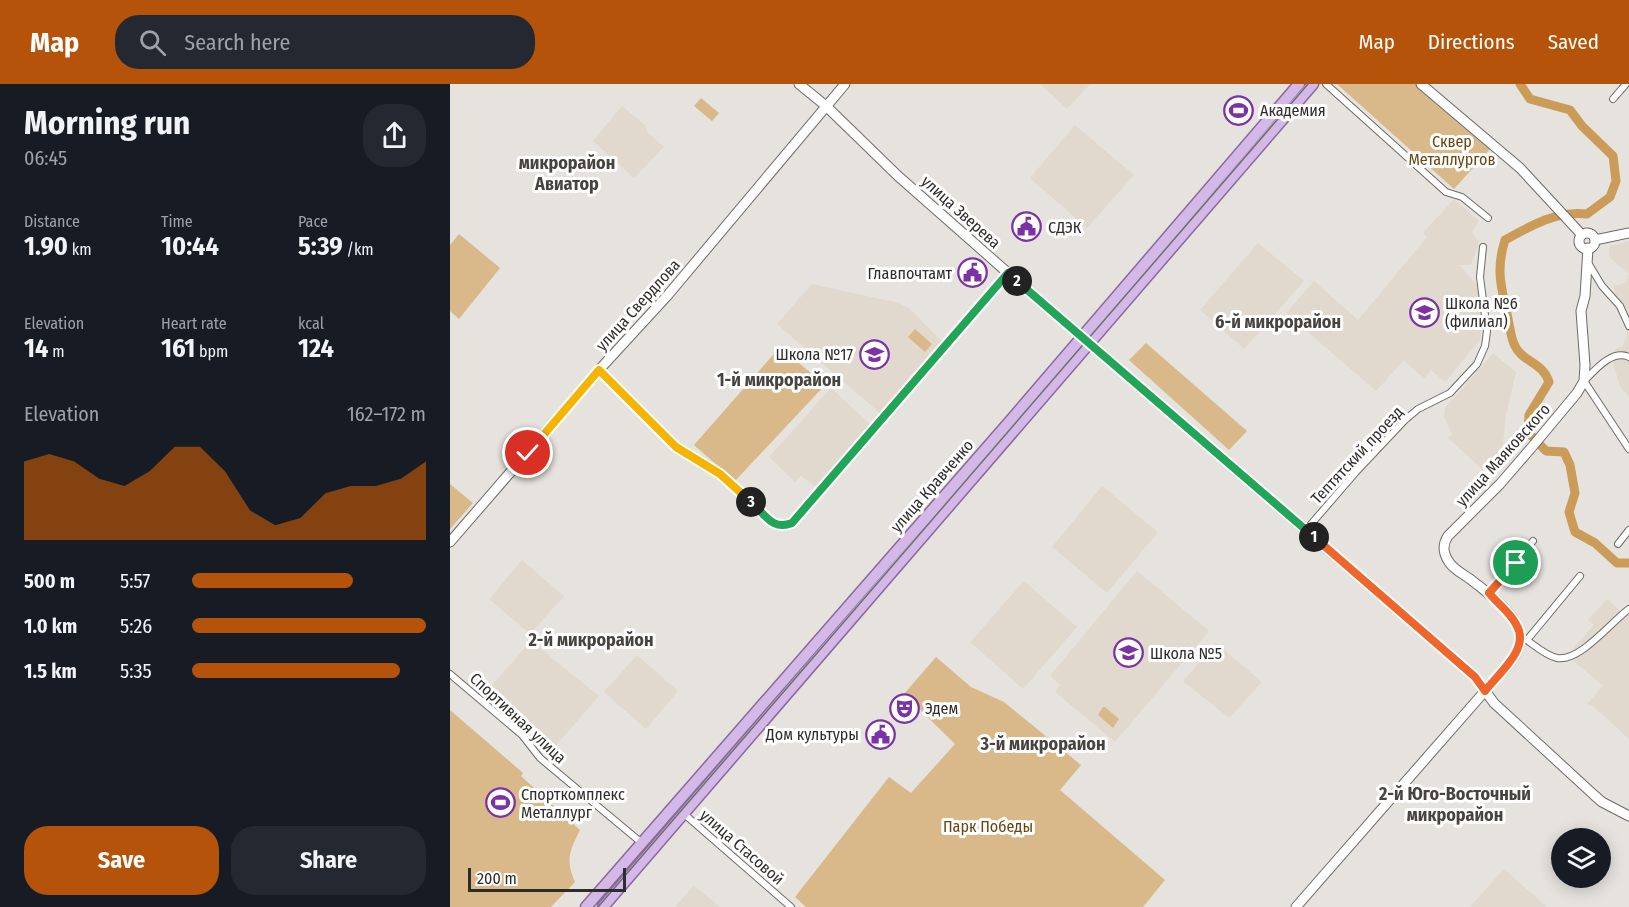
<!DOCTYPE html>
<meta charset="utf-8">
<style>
body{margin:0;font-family:"Fira Sans Condensed",sans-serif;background:#242831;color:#f1f3f6;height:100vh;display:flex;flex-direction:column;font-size:22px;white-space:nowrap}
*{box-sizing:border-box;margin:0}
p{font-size:20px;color:#9ea1a6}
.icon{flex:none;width:33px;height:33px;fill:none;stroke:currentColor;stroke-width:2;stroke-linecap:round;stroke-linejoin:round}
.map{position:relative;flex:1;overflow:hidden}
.side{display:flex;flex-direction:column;background:#171b24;width:450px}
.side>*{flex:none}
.tools{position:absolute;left:1101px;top:744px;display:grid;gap:12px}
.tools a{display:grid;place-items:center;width:60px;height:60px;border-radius:50%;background:#171b24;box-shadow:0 3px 15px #0003;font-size:30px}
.scale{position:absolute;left:18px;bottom:15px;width:158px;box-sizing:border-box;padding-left:6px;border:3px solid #2e2d2b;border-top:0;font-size:16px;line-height:21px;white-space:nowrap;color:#2e2d2b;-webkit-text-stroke:4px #fff;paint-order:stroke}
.pin{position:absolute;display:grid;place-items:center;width:51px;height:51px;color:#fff;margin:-26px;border:3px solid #fff;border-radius:50%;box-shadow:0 2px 6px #0007}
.km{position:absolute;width:30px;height:30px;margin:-15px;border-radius:50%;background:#222;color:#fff;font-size:16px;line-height:30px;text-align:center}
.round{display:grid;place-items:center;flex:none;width:63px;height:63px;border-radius:24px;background:#242831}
.head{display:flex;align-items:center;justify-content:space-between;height:102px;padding:0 24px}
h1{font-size:33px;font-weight:700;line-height:45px}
.metrics{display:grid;grid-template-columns:repeat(3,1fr);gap:9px;height:102px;padding:6px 24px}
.metrics div{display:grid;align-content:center}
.metrics b{font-size:26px;font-weight:700}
.metrics small{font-size:16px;font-weight:400}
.metrics p{font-size:16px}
.chart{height:168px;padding:12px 24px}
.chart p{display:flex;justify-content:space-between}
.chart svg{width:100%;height:108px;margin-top:6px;fill:#b45309;opacity:.7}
.cta{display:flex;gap:12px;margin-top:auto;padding:12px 24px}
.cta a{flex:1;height:69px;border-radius:24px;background:#b45309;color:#fff;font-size:24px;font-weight:700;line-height:69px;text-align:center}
.cta a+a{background:#242831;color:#f1f3f6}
ul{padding:0 24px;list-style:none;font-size:20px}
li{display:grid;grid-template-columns:96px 72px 1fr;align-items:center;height:45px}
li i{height:15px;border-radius:8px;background:#b45309}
header{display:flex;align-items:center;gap:36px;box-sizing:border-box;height:84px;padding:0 30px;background:#b45309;color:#fff}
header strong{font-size:28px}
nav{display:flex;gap:33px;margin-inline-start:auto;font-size:21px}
.search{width:420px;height:54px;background:#242831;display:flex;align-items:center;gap:15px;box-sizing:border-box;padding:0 21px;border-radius:24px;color:#9ea1a6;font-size:22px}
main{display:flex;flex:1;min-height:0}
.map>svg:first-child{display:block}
</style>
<header>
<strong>Map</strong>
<div class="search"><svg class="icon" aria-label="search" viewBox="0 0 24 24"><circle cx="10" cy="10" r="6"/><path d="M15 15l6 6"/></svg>Search here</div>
<nav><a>Map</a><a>Directions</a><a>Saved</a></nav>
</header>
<main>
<section class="side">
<div class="head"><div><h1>Morning run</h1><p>06:45</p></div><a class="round"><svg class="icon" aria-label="share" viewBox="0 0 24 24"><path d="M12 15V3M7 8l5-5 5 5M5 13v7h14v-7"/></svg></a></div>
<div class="metrics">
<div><p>Distance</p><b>1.90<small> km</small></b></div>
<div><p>Time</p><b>10:44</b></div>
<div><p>Pace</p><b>5:39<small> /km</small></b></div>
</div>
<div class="metrics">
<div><p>Elevation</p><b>14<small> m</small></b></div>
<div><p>Heart rate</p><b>161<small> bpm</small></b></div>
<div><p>kcal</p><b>124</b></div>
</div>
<div class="chart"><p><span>Elevation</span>162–172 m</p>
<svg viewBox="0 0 160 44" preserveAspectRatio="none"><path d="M0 44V12L10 9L20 12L30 19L40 22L50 16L60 6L70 6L80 16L90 32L100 38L110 35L120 25L130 22L140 22L150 19L160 12V44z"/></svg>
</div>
<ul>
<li><b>500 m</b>5:57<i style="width:69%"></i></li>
<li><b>1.0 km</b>5:26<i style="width:100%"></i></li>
<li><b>1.5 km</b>5:35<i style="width:89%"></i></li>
</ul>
<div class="cta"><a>Save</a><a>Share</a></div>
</section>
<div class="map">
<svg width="1179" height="823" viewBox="0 0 1179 823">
<rect width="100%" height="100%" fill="#e6e2dd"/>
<path fill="#e1d9cd" d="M590,0H640L617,25Z
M172,22L195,41L198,49L214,63L184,94L143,57Z
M625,41L684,91L637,144L580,94Z
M1004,115L1029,137L1022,148L1029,158L1021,181H1009L1026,200L1033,219L1030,256L995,298L981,286L974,295L954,276L926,307L836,229L864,197L908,236L977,153L973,149Z
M1179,157V313L1170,302L1163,279L1165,265L1173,262L1177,250L1175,239L1164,222V202L1175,199L1179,190L1159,173L1160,162Z
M808,159L854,197L794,265L750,226Z
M362,200L449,219L459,224L494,260L432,331L327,240Z
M1043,269L1066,288L1056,331L1051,379L1042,394L998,354L1002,350L994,333L995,324Z
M381,304L422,342L370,406L351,392L345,398L319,373Z
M652,402L708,448L657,509L602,463Z
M72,476L114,512L80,550L39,515Z
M687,487L759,547L665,658L605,608L610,601L600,592Z
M574,497L627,543L573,605L520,558Z
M1157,515L1170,527L1179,523V655L1143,622L1137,620L1153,602L1123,576L1125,562L1144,541L1138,536Z
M81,557L149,612L102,666L36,608Z
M766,559L812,598L779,634L733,597Z
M187,571L228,607L196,645L154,608Z
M1054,785L1097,823H1020Z
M244,801L270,823H225Z"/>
<path fill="#d9b98a" d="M887,0H966L1041,64L1004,105Z
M251,14L269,29L262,37L244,22Z
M9,150L50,184L9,235L0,227V161Z
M465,245L482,260L475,268L458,253Z
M696,259L797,347L779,366L679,276Z
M330,263L375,301L285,397L244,361Z
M0,400L23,419L0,445Z
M486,573L521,603L554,618L631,681L610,706L715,796L693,823H356L345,813L439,693L461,709L505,660L454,610Z
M653,623H655L669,635L663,644L648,631Z
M0,626L73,689L71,692L130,746C120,766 115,776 125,798L101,823H0Z"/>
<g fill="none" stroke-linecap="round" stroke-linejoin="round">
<path stroke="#ca9c57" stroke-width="9" d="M1070,0L1080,15L1120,26L1132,42L1163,72L1166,97L1160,113L1137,130C1108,126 1080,142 1055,156C1045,188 1052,204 1058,235C1060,243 1061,255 1065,262C1072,278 1093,278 1099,298L1079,331L1078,348L1096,367L1114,368L1120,381L1125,409L1119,428L1125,448L1145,459L1167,479H1179"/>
<defs>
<path id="minor" d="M876,0L996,108L1012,113L1038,134
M1163,15L1176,0
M1137,177L1152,202L1170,222L1179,242
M1179,273C1162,265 1145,286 1134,297L1179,365
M149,286L226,363L271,390L307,423L318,436L325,441L334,442L342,439L350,431L558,189
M856,446L906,388L955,336L968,325L1000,309L1027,280L1035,262L1037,247L1030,193L1033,163
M1168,460L1179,446
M1039,509L1083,457
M1071,552C1082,559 1094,571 1107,574C1130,578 1161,538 1179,525
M1077,556L1130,492
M0,590L72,651L90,674L193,760
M233,729L341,823"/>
<path id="secondary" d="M349,0L376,22L448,92L558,189L993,565L1025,593L1044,619L1144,711L1152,718L1179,732
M971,0L1070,84L1132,151
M1129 157a8 8 0 1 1 16 0a8 8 0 1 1-16 0Z
M1145,156L1179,149
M0,458L149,286L217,212L395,0
M846,823L1035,607C1046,593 1067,576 1070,558C1075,536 1036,507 1020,495C1013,490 1003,485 999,478C993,469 992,461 998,452L1050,400L1082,363L1127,309L1134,297L1135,281L1131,227L1135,212L1138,164"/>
<path id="primary" d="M136,823L560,337L849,0
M153,823L863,0"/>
</defs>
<use href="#minor" stroke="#6e6b67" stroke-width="8"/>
<use href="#secondary" stroke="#6e6b67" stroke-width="11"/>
<use href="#primary" stroke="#88699c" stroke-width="13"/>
<use href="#minor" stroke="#fff" stroke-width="6"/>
<use href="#secondary" stroke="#fff" stroke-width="9"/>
<use href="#primary" stroke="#d4b8e8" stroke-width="10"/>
<path stroke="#706e6b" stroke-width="1.5" d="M148,823L858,0"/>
</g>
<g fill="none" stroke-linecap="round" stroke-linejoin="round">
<defs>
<path id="split-1" d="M864,453L1025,593L1035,607C1048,590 1080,565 1067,542C1061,529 1048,520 1039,509L1066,479"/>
<path id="split-2" d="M567,197L864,453"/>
<path id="split-3" d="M301,418C315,430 322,447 342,439L558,189L567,197"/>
<path id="split-4" d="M78,369L149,286L226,363L270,390L301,418"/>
</defs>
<use href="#split-1" stroke="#fff" stroke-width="12"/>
<use href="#split-2" stroke="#fff" stroke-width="12"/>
<use href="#split-3" stroke="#fff" stroke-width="12"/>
<use href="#split-4" stroke="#fff" stroke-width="12"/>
<use href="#split-1" stroke="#f0652b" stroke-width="8"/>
<use href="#split-2" stroke="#22a559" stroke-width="8"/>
<use href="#split-3" stroke="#22a559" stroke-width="8"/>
<use href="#split-4" stroke="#f5b400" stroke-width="8"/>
</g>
<defs>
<symbol id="stadium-ring" viewBox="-11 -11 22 22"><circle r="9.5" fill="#fff" stroke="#7a32a4" stroke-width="1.5"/><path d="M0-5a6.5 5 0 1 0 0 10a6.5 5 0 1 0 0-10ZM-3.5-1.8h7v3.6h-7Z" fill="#7a32a4"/></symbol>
<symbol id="civic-ring" viewBox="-11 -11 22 22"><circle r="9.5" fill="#fff" stroke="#7a32a4" stroke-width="1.5"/><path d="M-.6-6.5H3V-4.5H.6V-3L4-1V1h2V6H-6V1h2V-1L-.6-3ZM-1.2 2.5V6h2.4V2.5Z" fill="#7a32a4"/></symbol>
<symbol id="school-ring" viewBox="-11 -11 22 22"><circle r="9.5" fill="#fff" stroke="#7a32a4" stroke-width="1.5"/><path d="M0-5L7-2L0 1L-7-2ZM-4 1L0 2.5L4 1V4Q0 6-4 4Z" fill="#7a32a4"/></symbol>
<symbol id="theatre-ring" viewBox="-11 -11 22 22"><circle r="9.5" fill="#fff" stroke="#7a32a4" stroke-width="1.5"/><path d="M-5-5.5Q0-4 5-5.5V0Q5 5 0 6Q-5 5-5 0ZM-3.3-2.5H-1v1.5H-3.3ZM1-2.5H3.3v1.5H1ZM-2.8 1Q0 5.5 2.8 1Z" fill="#7a32a4"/></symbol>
</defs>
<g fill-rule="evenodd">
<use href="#stadium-ring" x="772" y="10" width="33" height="33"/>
<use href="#civic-ring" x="560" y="126" width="33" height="33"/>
<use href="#civic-ring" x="506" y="172" width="33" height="33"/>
<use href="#school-ring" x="958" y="212" width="33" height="33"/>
<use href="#school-ring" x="408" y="254" width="33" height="33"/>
<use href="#school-ring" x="662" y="552" width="33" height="33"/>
<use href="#theatre-ring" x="438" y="608" width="33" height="33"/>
<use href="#civic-ring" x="414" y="634" width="33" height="33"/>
<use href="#stadium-ring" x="34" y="702" width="33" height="33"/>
</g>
<g text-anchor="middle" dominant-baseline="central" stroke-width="6" stroke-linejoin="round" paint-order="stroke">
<g font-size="16" fill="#2e2d2b" stroke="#fff" text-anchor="start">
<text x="810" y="26">Академия</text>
<text x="598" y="143">СДЭК</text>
<text x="502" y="189" text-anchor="end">Главпочтамт</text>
<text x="995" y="219">Школа №6<tspan x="995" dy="18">(филиал)</tspan></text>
<text x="403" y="270" text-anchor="end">Школа №17</text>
<text x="700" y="569">Школа №5</text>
<text x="475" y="624">Эдем</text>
<text x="409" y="650" text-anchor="end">Дом культуры</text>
<text x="71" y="710">Спорткомплекс<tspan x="71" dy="18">Металлург</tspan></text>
</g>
<g font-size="16" fill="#664711" stroke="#fff">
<text x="1002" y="57">Сквер<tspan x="1002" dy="18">Металлургов</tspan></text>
<text x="538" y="742">Парк Победы</text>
</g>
<g font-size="16" fill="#2e2d2b" stroke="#fff">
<text transform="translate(511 128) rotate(42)">улица Зверева</text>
<text transform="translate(188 221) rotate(-48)">улица Свердлова</text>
<text transform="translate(907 371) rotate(-47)">Тептятский проезд</text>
<text transform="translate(1053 371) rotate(-48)">улица Маяковского</text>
<text transform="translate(482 402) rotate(-49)">улица Кравченко</text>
<text transform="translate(68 634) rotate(43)">Спортивная улица</text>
<text transform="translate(292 763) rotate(41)">улица Стасовой</text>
</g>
<g font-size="18" font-weight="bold" fill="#47443f" stroke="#fff">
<text x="117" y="79">микрорайон<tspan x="117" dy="21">Авиатор</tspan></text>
<text x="828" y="238">6-й микрорайон</text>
<text x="329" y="296">1-й микрорайон</text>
<text x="141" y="556">2-й микрорайон</text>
<text x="593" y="660">3-й микрорайон</text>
<text x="1005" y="710">2-й Юго-Восточный<tspan x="1005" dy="21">микрорайон</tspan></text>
</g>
</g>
</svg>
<div class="tools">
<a><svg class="icon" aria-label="layers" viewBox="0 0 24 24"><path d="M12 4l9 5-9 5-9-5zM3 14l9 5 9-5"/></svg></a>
</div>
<div class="scale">200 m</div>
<div class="pin" style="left:1066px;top:479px;background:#1e9e55"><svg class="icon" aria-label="arrive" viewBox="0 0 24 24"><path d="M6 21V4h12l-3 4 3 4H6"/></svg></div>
<div class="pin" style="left:78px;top:369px;background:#d93025"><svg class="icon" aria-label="check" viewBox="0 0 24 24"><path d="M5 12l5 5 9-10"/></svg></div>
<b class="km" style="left:864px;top:453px">1</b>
<b class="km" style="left:567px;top:197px">2</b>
<b class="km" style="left:301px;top:418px">3</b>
</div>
</main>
